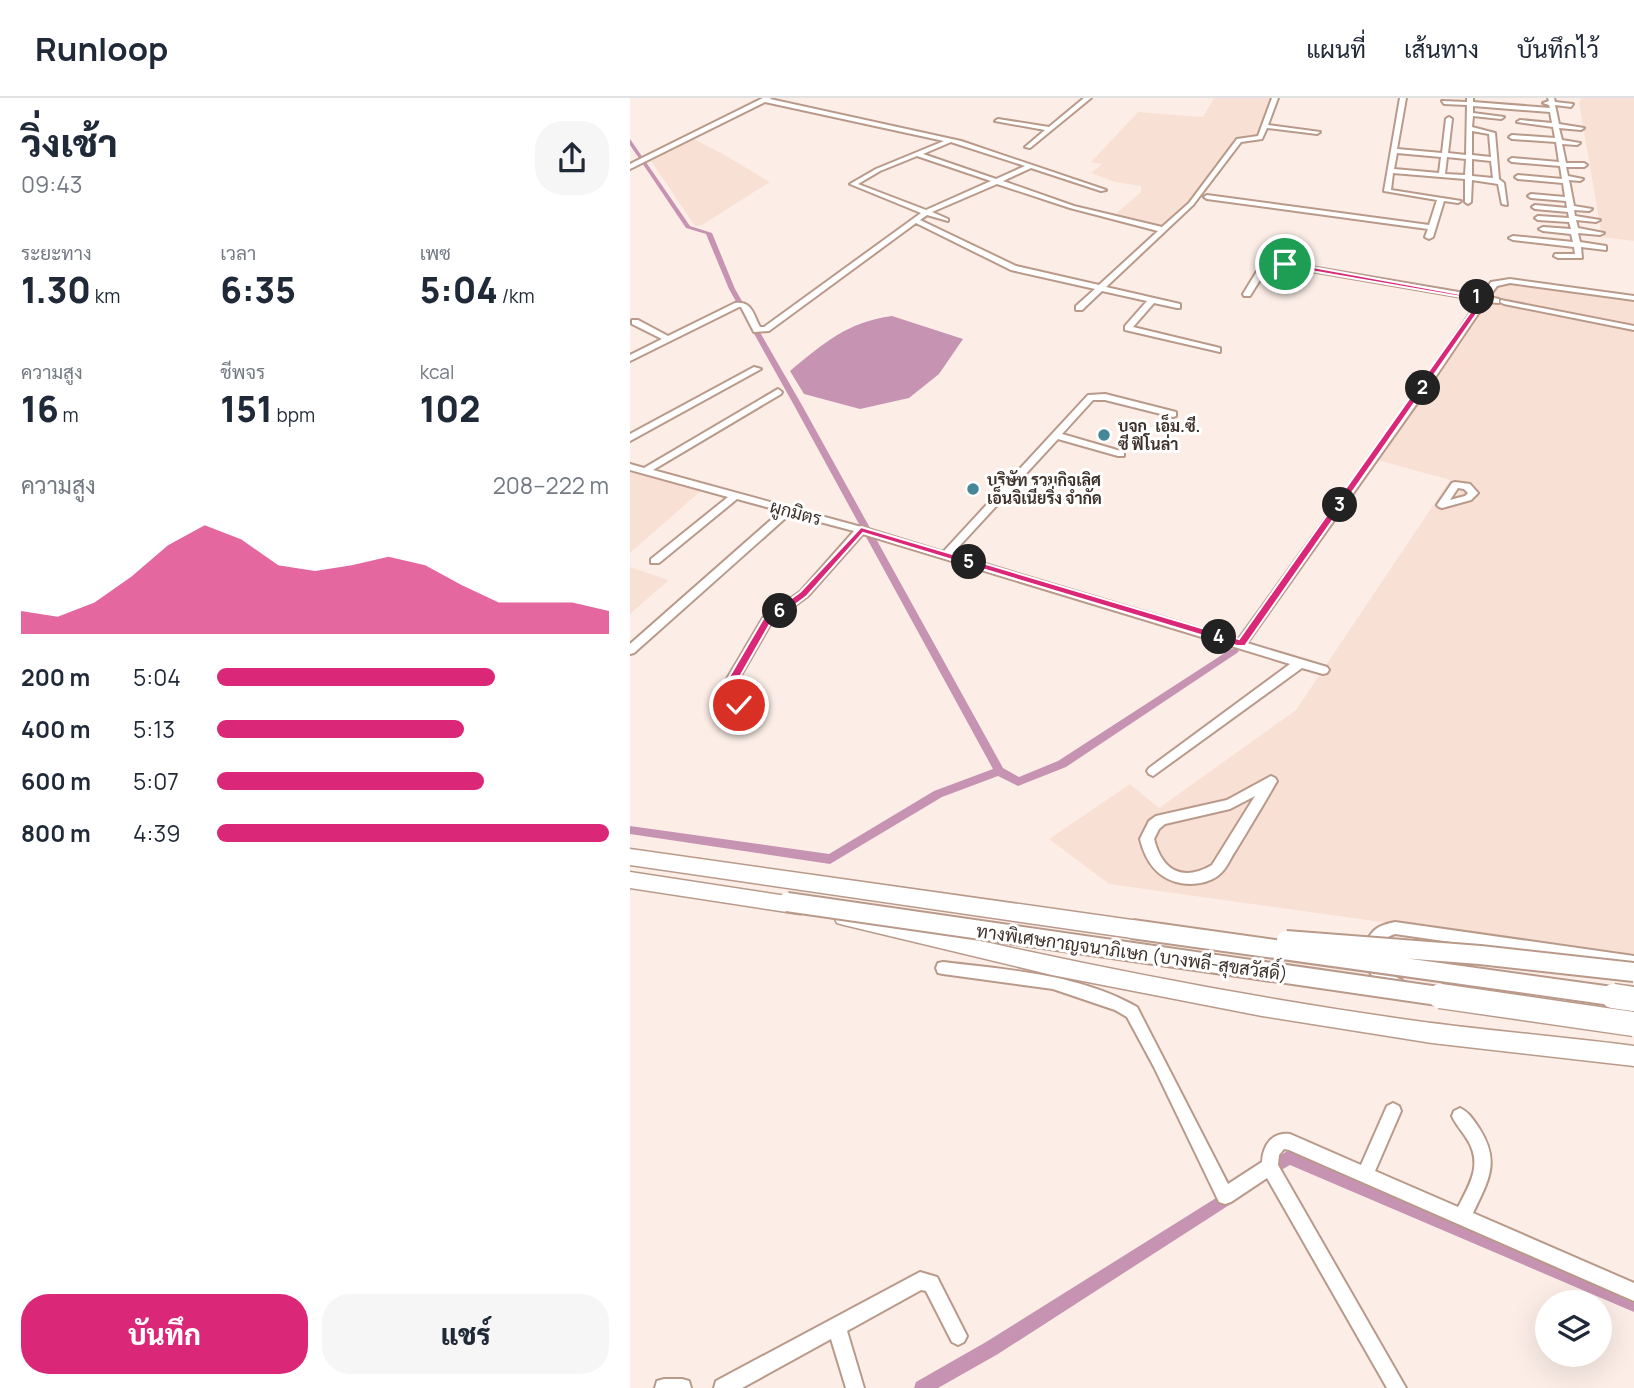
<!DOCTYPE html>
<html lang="th">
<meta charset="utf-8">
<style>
body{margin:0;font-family:Manrope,Sarabun,sans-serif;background:#f6f6f7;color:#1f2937;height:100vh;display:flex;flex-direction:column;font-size:26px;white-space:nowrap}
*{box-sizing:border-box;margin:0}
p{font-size:23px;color:#747a83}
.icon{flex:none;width:38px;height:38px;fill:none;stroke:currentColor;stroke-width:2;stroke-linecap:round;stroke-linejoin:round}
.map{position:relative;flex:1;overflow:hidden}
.sheet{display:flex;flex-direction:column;background:#fff;width:630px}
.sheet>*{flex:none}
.tools{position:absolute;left:905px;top:1192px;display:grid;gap:14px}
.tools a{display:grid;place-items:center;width:77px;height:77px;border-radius:50%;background:#fff;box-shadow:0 7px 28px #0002;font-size:35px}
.pin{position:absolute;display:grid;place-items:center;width:60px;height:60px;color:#fff;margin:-30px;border:4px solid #fff;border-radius:50%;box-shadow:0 2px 7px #0007}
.km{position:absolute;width:35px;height:35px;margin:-18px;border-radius:50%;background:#222;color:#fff;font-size:19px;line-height:35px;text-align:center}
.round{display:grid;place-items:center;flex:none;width:74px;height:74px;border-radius:28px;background:#f6f6f7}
.headline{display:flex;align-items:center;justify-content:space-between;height:119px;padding:0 21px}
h1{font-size:38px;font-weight:800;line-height:52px}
.metrics{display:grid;grid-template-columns:repeat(3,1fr);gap:10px;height:119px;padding:7px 21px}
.metrics div{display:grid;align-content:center}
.metrics b{font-size:35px;font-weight:800}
.metrics small{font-size:19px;font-weight:400}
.metrics p{font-size:19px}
.chart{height:196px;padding:14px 21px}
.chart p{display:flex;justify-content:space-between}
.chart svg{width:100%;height:126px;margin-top:7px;fill:#db2777;opacity:.7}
.action{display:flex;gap:14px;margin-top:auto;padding:14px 21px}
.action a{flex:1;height:80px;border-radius:28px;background:#db2777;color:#fff;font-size:28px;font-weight:800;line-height:80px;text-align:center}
.action a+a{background:#f6f6f7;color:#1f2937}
ul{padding:0 21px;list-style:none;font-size:23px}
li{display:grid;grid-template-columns:112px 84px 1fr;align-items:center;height:52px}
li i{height:18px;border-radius:9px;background:#db2777}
header{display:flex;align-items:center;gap:42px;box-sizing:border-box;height:98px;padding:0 35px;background:#fff;border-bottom:2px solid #e0e1e3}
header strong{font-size:33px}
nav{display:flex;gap:38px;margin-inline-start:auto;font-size:24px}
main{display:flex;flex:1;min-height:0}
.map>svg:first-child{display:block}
</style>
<header>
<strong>Runloop</strong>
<nav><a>แผนที่</a><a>เส้นทาง</a><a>บันทึกไว้</a></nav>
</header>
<main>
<section class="sheet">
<div class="headline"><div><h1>วิ่งเช้า</h1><p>09:43</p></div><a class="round"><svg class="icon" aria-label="share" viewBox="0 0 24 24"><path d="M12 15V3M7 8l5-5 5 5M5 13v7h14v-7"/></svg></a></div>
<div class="metrics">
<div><p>ระยะทาง</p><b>1.30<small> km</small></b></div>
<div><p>เวลา</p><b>6:35</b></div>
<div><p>เพซ</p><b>5:04<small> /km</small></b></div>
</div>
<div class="metrics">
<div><p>ความสูง</p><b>16<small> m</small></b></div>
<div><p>ชีพจร</p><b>151<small> bpm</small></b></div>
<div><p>kcal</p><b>102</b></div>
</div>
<div class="chart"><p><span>ความสูง</span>208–222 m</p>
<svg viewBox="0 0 160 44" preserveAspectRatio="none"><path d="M0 44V36L10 38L20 33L30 24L40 13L50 6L60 11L70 20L80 22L90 20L100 17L110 20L120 27L130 33L140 33L150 33L160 36V44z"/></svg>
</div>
<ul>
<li><b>200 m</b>5:04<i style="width:71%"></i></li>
<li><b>400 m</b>5:13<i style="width:63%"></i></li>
<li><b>600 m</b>5:07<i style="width:68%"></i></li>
<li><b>800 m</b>4:39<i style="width:100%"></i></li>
</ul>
<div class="action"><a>บันทึก</a><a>แชร์</a></div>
</section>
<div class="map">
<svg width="1004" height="1290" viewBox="0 0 1004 1290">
<rect width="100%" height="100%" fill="#fceee7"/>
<path fill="#f9e0d4" d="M584,0H643L627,43L606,42L562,98L564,101L532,131L482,119L511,94V88L485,84L461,75L472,66L461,64L508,14L573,19Z
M952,0H1004V143L972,139L949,4Z
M64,41L93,56L140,84L72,127L65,128L21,63Z
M872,183L1004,202V859L479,786L419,741L500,686L529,710L666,612L820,382L747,362Z
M0,373L72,392L0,455Z
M0,469L39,482L0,516Z"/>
<path fill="#c793b2" d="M262,218L333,241L309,276L279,300L230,311L174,296L160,273C194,245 217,224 262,218Z"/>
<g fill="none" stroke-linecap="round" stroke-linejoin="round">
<path fill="#c793b2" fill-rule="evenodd" d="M0,41L60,128L82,135L105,191L173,309L373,670L389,679L428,663L601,551H607L609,553L607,555L436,669L388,688L368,678L312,699L200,766L0,736V728L199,756L304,693L363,671L165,309L99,191L76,136L56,130L0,47Z
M659,1052L1004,1198V1214L660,1067L639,1079L634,1077L632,1072L634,1067Z
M602,1090L607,1092L609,1097L607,1102L368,1256L308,1290H284L286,1284L356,1244Z"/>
<defs>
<path id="minor" d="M133,0H141L140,1L331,43L476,92L471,93L401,70L373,83L444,108L532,129L559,105L607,41L628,38L642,0H648L638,27L690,34L687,36L637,30L632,41L611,44L563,107L476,189L550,206V210H547L524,205L503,229L590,250V254L495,232V228L517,203L472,193L452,212H446V208L465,191L381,172L286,125L139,233L124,234L111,209H109L0,263V257L32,241L2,226V222H8L38,238L105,205C122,203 123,216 130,229H134L291,115L220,86L246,71L314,43L135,4L0,71V66ZM321,44L327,46L395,68L366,81L293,56ZM287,58L361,83L296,112L228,86L250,73ZM367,86L440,110L528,133L469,187L386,168L290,122L297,117L318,123V121L302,114Z
M454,0H461L400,50L395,49L415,32L365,23L368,21L419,29Z
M770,0H776L767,51L812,55L816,21L819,19L822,21L818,55L836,57L837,7L814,6L812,3L837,4V0H843V4L920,10L919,7L913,5L919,3L918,0H924L925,4L943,6L941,9L925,7L929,26L954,30L951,32L929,30L932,42L950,45L947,47L932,46L936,65H954L957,67L954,69H936L938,78L953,81L950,83L939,82L944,108L962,111L959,113L944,112L945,118L970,122L966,124L946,122L948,130L974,135L970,137L948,135L950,144L976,148V152L951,149L952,160H928L924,158L925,156H945L944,149L883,142L879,140L883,138L943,144L941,136L913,133L909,131L913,129L941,131L939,124L908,122L905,120L908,118L939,120L938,114L905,111L902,109L905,107L937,110L936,103L901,100L898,98L901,96L935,99L933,85L888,81L885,79L888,77L932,81L930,68L882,64L879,62L882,60L929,64L926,44L882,41L879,39L882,37L925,40L923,29L887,24L890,22L922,25L920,14L843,8V15L874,19L871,21L843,18L842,29L865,35L869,81L874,85L877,107L872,106L868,86L842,82L841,104L838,106L835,104V81L763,75L761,92L831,103L828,105L814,103L803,139L799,141L795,139L798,131L577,101L574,99L577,97L799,127L807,102L754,93ZM842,33L859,36L861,59L842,57ZM767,55L811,59L809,75L764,71ZM817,59L836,61L835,77L815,76ZM842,61L861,63L863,80L842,78Z
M646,163L852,198L861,184L880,181L1004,198V202L880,185L867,188L859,199L869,201V205L856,204L800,287L617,545L697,569L699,572L697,575L693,576L672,570L523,678L519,676L517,673L519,670L660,566L233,436L178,498L141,525L103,591L104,599L115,607L109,611L95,604L91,591L133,520L170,494L224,433L160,416L4,555L0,556V546L151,413L107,401L29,465H21V461L98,399L0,372V366L14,370L148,291L152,294L151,296L23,372L235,430L313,454L458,297L475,296L546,314V318L543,319L475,302H463L432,336L494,354V358H488L428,341L322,456L608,542L794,284L849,202L646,167L638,169L620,198H614L613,196L632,165Z
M871,202L1004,228V232L874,206L870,204Z
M124,269L131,271L0,343V336Z
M825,384L840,386L848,395L841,402L812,410L809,409L807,407L822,385ZM828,390L834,391L838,395L835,398L820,402Z
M641,678L645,680L647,683C634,706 620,729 606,752C601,759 597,770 591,775C580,786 560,788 546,784C525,778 515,761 510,741L519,723L526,718L597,702ZM625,698L582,767C553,784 532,773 524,741L529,731L535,726L600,711Z
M765,824L1004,858V870L765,836C735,845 752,874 772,882L774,887L772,892L767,894C762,892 756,890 751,887C733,875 728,841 749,829C753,827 760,825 765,824Z
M313,864C378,872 449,876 507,909L598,1086L632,1064C633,1047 642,1034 660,1036L731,1067L757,1008L763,1005L769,1008L771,1013L745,1073L828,1109C840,1086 853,1066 837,1041C832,1033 826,1027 822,1018L824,1013L830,1010C839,1014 844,1023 849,1030C871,1064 858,1083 843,1115L1004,1185V1203L659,1052L654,1051L649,1057L648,1067L776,1290H757L637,1080L601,1104L595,1106L589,1104L524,969L497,919L485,912L423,891L313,876L308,875L306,870L308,865Z
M290,1174L307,1179L337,1238L334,1244L328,1247L322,1244L296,1193L291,1192L217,1233L234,1290H216L201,1241L112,1290H84L86,1283Z
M34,1281H52L59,1283L61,1290H25L27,1283Z"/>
<path id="highway" d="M0,751L502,822L509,825L512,831L509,837L502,840L0,767Z
M0,774L170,800L177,802L180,808L177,814L170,816L0,790Z
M214,811C398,856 584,894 772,921C849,932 927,938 1004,948V968L802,945L632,918L422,877L214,827L207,825L204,819L207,813Z"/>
</defs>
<use href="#minor" stroke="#b99a8a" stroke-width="4"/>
<use href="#highway" stroke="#b99a8a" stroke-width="3"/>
<use href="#minor" fill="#fff" fill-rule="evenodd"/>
<use href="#highway" fill="#fff" fill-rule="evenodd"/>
<defs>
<path id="highway-bridge-far1" d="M157,804L822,900
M502,831L996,900
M656,842L850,857L1004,874"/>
<path id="highway-bridge" d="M810,898L1004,926
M983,898L1004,901"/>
</defs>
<use href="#highway-bridge-far1" stroke="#b99a8a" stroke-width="22" stroke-linecap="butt"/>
<use href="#highway-bridge" stroke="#b99a8a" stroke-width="27" stroke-linecap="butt"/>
<use href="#highway-bridge-far1" stroke="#fff" stroke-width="18"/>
<use href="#highway-bridge" stroke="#fff" stroke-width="24"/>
</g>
<path fill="#db2777" stroke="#fff" stroke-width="2" d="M655,164L857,201L615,548H607L233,435L177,498L140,526L103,591L104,599L113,604V610H105L95,604L92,591L133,521L170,494L231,429L609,541L849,202L652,168Z"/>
<g fill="#448797" stroke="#fff" stroke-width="2.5">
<circle cx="474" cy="337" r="7"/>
<circle cx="343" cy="391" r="7"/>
</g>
<g text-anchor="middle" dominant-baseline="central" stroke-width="6" stroke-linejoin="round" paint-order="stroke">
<g font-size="16" font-weight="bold" fill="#3e312a" stroke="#fff" text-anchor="start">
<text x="488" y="328">บจก. เอ็ม.ซี.<tspan x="488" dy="18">ซี ฟิโนล่า</tspan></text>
<text x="357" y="382">บริษัท รวมกิจเลิศ<tspan x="357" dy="18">เอ็นจิเนียริ่ง จำกัด</tspan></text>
</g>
<g font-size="18" fill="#3e312a" stroke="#fff">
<text transform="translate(166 414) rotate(15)">ผูกมิตร</text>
<text transform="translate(502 854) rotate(8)">ทางพิเศษกาญจนาภิเษก (บางพลี-สุขสวัสดิ์)</text>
</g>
</g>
</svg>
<div class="tools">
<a><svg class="icon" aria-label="layers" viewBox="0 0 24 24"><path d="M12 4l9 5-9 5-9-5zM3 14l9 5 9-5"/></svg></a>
</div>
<div class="pin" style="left:655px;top:166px;background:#1e9e55"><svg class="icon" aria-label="arrive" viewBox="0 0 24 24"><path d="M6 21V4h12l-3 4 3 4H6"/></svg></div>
<div class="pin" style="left:109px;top:607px;background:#d93025"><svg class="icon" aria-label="check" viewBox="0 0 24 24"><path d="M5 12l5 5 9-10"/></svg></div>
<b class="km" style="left:847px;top:199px">1</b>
<b class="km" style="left:793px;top:290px">2</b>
<b class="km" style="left:710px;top:407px">3</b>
<b class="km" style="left:589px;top:539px">4</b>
<b class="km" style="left:339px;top:464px">5</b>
<b class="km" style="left:150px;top:513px">6</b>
</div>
</main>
